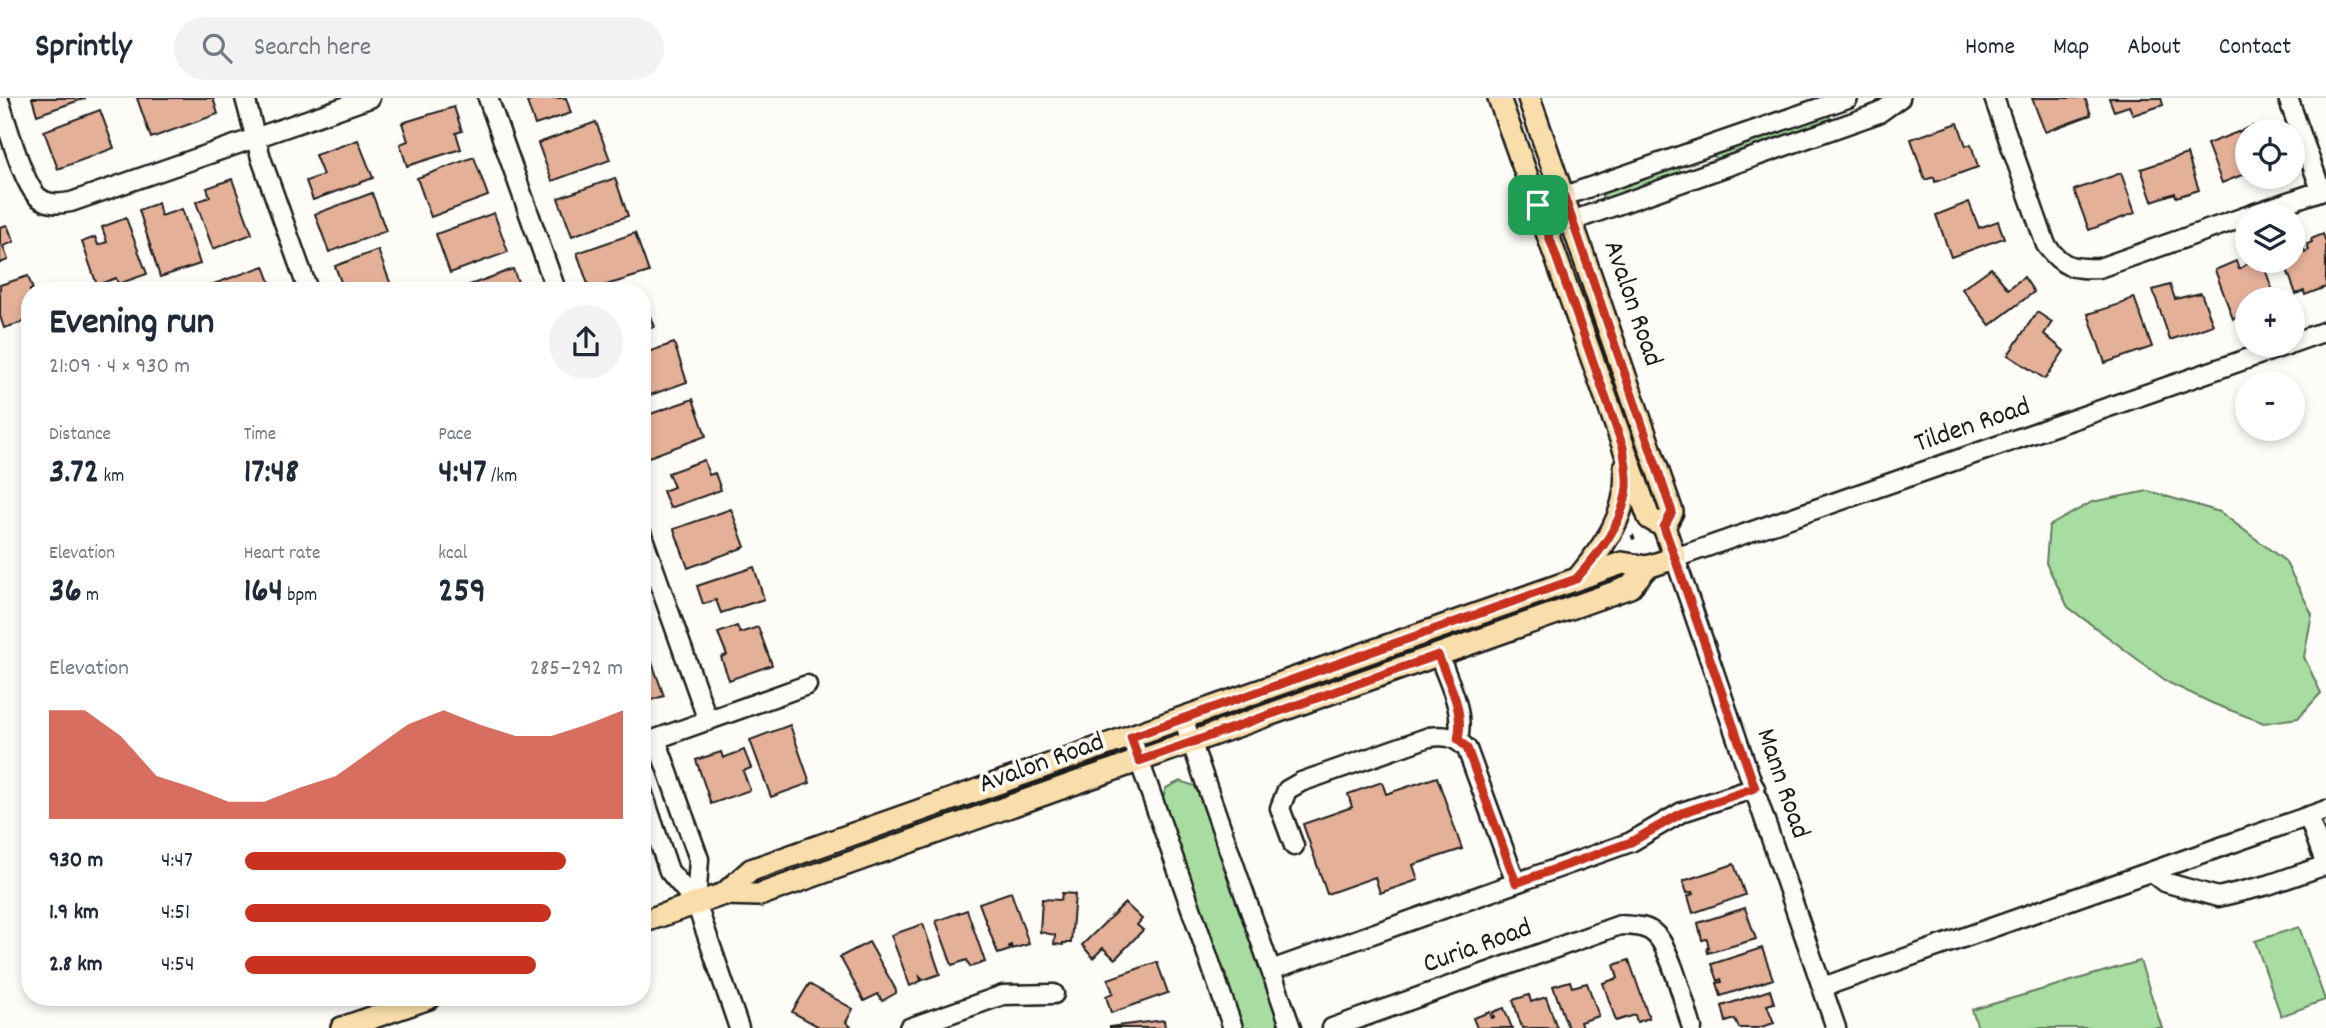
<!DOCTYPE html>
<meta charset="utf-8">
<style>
body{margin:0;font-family:Dekko,sans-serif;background:#f2f2f3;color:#1f2937;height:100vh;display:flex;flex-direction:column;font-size:26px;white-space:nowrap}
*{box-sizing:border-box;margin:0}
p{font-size:23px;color:#747a83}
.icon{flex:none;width:38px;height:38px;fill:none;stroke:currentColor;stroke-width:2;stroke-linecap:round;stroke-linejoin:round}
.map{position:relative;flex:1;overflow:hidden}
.panel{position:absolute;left:21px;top:184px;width:630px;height:724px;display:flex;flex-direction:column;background:#fff;border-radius:28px;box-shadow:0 4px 10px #0003}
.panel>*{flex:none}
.tools{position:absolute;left:2235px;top:21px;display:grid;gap:14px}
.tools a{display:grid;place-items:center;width:70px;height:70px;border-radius:50%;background:#fff;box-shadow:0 4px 10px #0003;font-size:35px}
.pin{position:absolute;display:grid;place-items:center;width:60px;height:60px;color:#fff;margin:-30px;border-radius:14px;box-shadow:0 4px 10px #0006}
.round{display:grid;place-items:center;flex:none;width:74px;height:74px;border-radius:37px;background:#f2f2f3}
.overview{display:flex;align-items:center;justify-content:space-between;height:119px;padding:0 28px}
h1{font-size:38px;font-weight:700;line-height:52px}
.metrics{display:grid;grid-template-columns:repeat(3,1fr);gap:10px;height:119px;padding:7px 28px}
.metrics div{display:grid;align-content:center}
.metrics b{font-size:35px;font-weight:700}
.metrics small{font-size:19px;font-weight:400}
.metrics p{font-size:19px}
.chart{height:196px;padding:14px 28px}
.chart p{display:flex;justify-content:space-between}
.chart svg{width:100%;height:126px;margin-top:7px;fill:#c8321e;opacity:.7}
ul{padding:0 28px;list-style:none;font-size:23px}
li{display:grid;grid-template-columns:112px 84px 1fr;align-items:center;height:52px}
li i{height:18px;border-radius:9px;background:#c8321e}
header{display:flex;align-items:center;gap:42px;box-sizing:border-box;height:98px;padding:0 35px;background:#fff;border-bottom:2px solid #e0e1e3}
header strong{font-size:33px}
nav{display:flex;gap:38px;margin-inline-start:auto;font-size:24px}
.search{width:490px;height:63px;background:#f2f2f3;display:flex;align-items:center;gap:18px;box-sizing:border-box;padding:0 24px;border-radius:38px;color:#747a83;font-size:26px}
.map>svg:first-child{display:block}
</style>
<header>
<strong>Sprintly</strong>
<div class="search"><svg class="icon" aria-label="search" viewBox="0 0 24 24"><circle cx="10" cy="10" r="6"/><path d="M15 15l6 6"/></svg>Search here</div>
<nav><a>Home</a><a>Map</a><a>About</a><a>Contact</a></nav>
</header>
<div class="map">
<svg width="2326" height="930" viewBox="0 0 2326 930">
<rect width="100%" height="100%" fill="#fdfcf7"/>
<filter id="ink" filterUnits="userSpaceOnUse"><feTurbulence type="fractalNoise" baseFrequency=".0143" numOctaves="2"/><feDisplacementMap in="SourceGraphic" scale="14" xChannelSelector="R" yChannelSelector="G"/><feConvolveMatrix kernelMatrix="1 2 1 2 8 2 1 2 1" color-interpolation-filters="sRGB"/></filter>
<g filter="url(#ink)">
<path fill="#a7dda0" stroke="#627c5e" stroke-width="2" d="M1826,13L1830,16L1829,22L1725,60L1717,61L1714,58V54Z
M1678,68L1680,73L1678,76L1608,101L1602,98V94Z
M2148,393L2220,414L2285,463L2312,516L2304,559L2321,595L2298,620L2264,625L2214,606L2169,585L2068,509L2046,465L2049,428L2092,404Z
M1180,683L1195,688L1204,708L1274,905L1278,921L1277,930H1241L1162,703L1166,690Z
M2299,829L2325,902L2281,918L2255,843Z
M2140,863L2162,930H1978L1972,912Z"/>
<path fill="#e4b098" stroke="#1c1c1c" stroke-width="2" d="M32,0H86L37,17Z
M137,0H213L218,16L151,40Z
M530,0H566L571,15L535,27L527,4L531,3Z
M2032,0H2085L2091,17L2045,34Z
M2109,0H2161L2163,7L2133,17L2129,8L2114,13Z
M454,9L462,33L456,35L461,51L407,68L400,46L408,43L402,25Z
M100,12L114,50L58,71L44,33Z
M596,24L610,62L552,83L538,45Z
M1958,25L1966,48L1971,46L1978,69L1935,84L1934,79L1925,82L1911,41Z
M2253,28L2255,33H2247V75L2222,85L2207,46Z
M358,42L373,80L313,102L306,83L323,77L315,57Z
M2187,56L2199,92L2176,99L2175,95L2152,103L2141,71Z
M474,59L488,98L431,119L417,80Z
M2121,75L2135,115L2089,132L2074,92Z
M615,80L628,118L572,138L558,100Z
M232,81L252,136L213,151L196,104L210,99L207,90Z
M372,95L386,133L329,154L315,116Z
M1969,104L1979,130L1998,123L2004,140L1951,159L1936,117Z
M158,105L161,118L182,111L200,166L160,179L139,112Z
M494,115L508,154L450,175L436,136Z
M126,120L147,176L118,186L116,180L97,187L82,144L95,139L98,147L107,144L102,129Z
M7,127L14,144L3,148L8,162L0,165V129Z
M635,135L649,174L590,192L577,155Z
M2323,136L2326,144V189L2305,197L2304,193L2296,196L2284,163H2292V144L2301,141L2305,154L2309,152L2307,146L2312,144L2311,141Z
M378,152L392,190L386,192H351L350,190L344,192L335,168Z
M2236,163L2239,171L2252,163H2262L2274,196L2261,201H2247V216L2233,221L2215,172Z
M264,168L273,192H207L205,189Z
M1991,170L2008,191L2024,179L2034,194L1990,227L1962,191Z
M513,171L521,192H456Z
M28,178L33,192H30V222L4,230L0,218V187Z
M2170,187L2175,201L2201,195L2213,227L2170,242L2153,192Z
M642,197L654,229L642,233Z
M2134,199L2152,249L2105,265L2088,216L2123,205Z
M2037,214L2052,224L2044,236L2064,253L2045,281L2008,257Z
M674,245L687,284L642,300V256Z
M693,301L706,338L649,359L642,340V319Z
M704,362L709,377L715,375L721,392L670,410L663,393L674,389L668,375Z
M731,411L745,449L688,470L674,431Z
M754,469L764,501L721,515L716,502L703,506L697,488Z
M737,528L740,535L758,529L772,567L729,582L721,559L727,557L718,535Z
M650,559L664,598L642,605V562Z
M790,627L810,685L771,699L750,642Z
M744,652L751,670L743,673L750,692L711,706L696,662L721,654L723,660Z
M1437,679L1462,751L1413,767L1418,782L1380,795L1375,779L1327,796L1303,726L1352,709L1348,696L1382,684L1386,696Z
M1734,766L1745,797L1693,815L1688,798L1693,796L1692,794L1687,795L1683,783Z
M1011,794L1029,846L1012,851L1011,847L1009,848L1010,852L998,856L979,805Z
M1062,795L1075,796L1071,845H1063V847L1054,846L1055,837L1040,834L1042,801L1061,802Z
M1125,805L1142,821L1137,827L1143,832L1115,861L1103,850L1093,860L1082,847Z
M1745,810L1756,841L1708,855L1707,850H1709L1707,841L1702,842L1698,825Z
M967,812L985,864L970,869L967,862L952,867L936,823Z
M923,826L940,876L923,882L920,879L921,883L910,888L891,837Z
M869,844L896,892V895L882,903L878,896L864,903L840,859Z
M1762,850L1773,881L1721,898L1717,885L1722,884L1721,881L1718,883L1712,866Z
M1629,862L1649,920L1637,924L1635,917L1616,923L1603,885L1618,880L1614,867Z
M1157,864L1168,895L1111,915L1106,898L1113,895L1108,881Z
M1570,883L1572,889L1587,885L1599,918L1580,924L1582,930H1568L1553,888Z
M809,886L853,911L846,924L852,930H821L792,914Z
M1770,892L1774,905L1767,907L1774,925L1758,930H1739L1735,921L1726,924L1722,908Z
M1529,897L1531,904L1546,899L1557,930H1522L1513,902Z
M1504,910L1512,930H1477L1473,920L1490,914L1492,920L1494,919L1493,914Z
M1164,922L1165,930H1110V929Z"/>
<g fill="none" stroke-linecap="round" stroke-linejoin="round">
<defs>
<path id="minor" d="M245,0L261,60L308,192
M488,0L556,192
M1994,0L2046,147C2063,170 2072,171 2099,170L2247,118
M2288,0L2321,92
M0,5C7,26 23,86 38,99C48,107 59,106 71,104L370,0
M1538,107L1848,0
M2250,117L2326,91
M1546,132L1879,15L1900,0
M2292,245L2326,233
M642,437L708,623
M1439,557C1448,584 1465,612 1458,641
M1183,620L1291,930
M1131,639L1233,930
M656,641L699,761L696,805
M642,646L807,587
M642,693L669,773L696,805L739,930
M2308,718L2326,767
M1294,748L1280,710L1287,692L1301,684L1429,639C1445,637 1455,638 1467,651L1516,785
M2151,774L2164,784L2218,799L2268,787L2326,767
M1271,872L1631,744L1682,714L1755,690
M1823,889L2326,712
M909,930L1003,897L1054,896
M1332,930L1620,827C1633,828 1647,827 1656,837C1671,852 1685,908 1692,930
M1836,930L1675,460L2287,247"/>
<path id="major" d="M1529,0L1672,414L1664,429
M1578,480C1605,447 1630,414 1625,369
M724,796L751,772L1622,465L1647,469L1675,460L1664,429L1649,420L1499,0
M642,824L724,796L759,797L1630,489L1647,469
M342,930L429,900"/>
</defs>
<use href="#minor" stroke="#1c1c1c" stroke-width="23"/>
<use href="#major" stroke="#1c1c1c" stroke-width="26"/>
<path stroke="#1c1c1c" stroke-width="3.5" stroke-dasharray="5 5" stroke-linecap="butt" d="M1632,437L1636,446"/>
<use href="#minor" stroke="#fdfcf7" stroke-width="18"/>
<use href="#major" stroke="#f9deab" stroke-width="21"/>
</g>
</g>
<g fill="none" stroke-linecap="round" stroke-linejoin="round" filter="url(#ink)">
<defs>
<path id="route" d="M1564,98L1672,414L1664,429L1755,690L1682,715L1631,744L1516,785L1467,650L1458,641C1465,612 1448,584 1438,557L1139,663L1131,639L1576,481C1600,454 1623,426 1627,389C1628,376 1625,362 1623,349L1538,107Z"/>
</defs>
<use href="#route" stroke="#fff" stroke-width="14"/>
<use href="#route" stroke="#c8321e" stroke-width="9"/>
</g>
<g text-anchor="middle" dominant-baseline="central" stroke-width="7" stroke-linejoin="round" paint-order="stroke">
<g font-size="28" fill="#1c1c1c" stroke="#fdfcf7">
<text transform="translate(1631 206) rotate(71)">Avalon Road</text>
<text transform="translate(1973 329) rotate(-19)">Tilden Road</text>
<text transform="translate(1042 667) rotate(-20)">Avalon Road</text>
<text transform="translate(1781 686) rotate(71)">Mann Road</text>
<text transform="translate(1478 850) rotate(-20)">Curia Road</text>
</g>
</g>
</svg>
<div class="tools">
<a><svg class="icon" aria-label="locate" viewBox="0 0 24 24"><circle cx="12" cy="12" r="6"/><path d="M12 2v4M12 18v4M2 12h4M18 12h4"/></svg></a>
<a><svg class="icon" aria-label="layers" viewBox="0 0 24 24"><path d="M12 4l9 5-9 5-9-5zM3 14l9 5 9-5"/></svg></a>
<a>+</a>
<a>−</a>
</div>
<div class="pin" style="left:1538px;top:107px;background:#1e9e55"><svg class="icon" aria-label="arrive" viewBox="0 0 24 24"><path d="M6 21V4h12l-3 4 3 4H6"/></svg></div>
<section class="panel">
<div class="overview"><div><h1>Evening run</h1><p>21:09 · 4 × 930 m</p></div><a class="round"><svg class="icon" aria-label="share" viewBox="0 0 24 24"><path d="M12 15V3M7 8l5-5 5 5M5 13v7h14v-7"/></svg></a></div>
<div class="metrics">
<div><p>Distance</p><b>3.72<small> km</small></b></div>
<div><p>Time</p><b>17:48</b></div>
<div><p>Pace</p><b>4:47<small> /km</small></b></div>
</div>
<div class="metrics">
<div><p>Elevation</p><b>36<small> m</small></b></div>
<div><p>Heart rate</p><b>164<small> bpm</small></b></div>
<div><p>kcal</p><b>259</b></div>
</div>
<div class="chart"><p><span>Elevation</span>285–292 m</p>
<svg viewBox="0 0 160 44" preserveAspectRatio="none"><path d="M0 44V6L10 6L20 15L30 29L40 33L50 38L60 38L70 33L80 29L90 20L100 11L110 6L120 11L130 15L140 15L150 11L160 6V44z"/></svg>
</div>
<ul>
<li><b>930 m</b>4:47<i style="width:85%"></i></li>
<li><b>1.9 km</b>4:51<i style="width:81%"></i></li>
<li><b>2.8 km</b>4:54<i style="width:77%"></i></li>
</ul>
</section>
</div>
